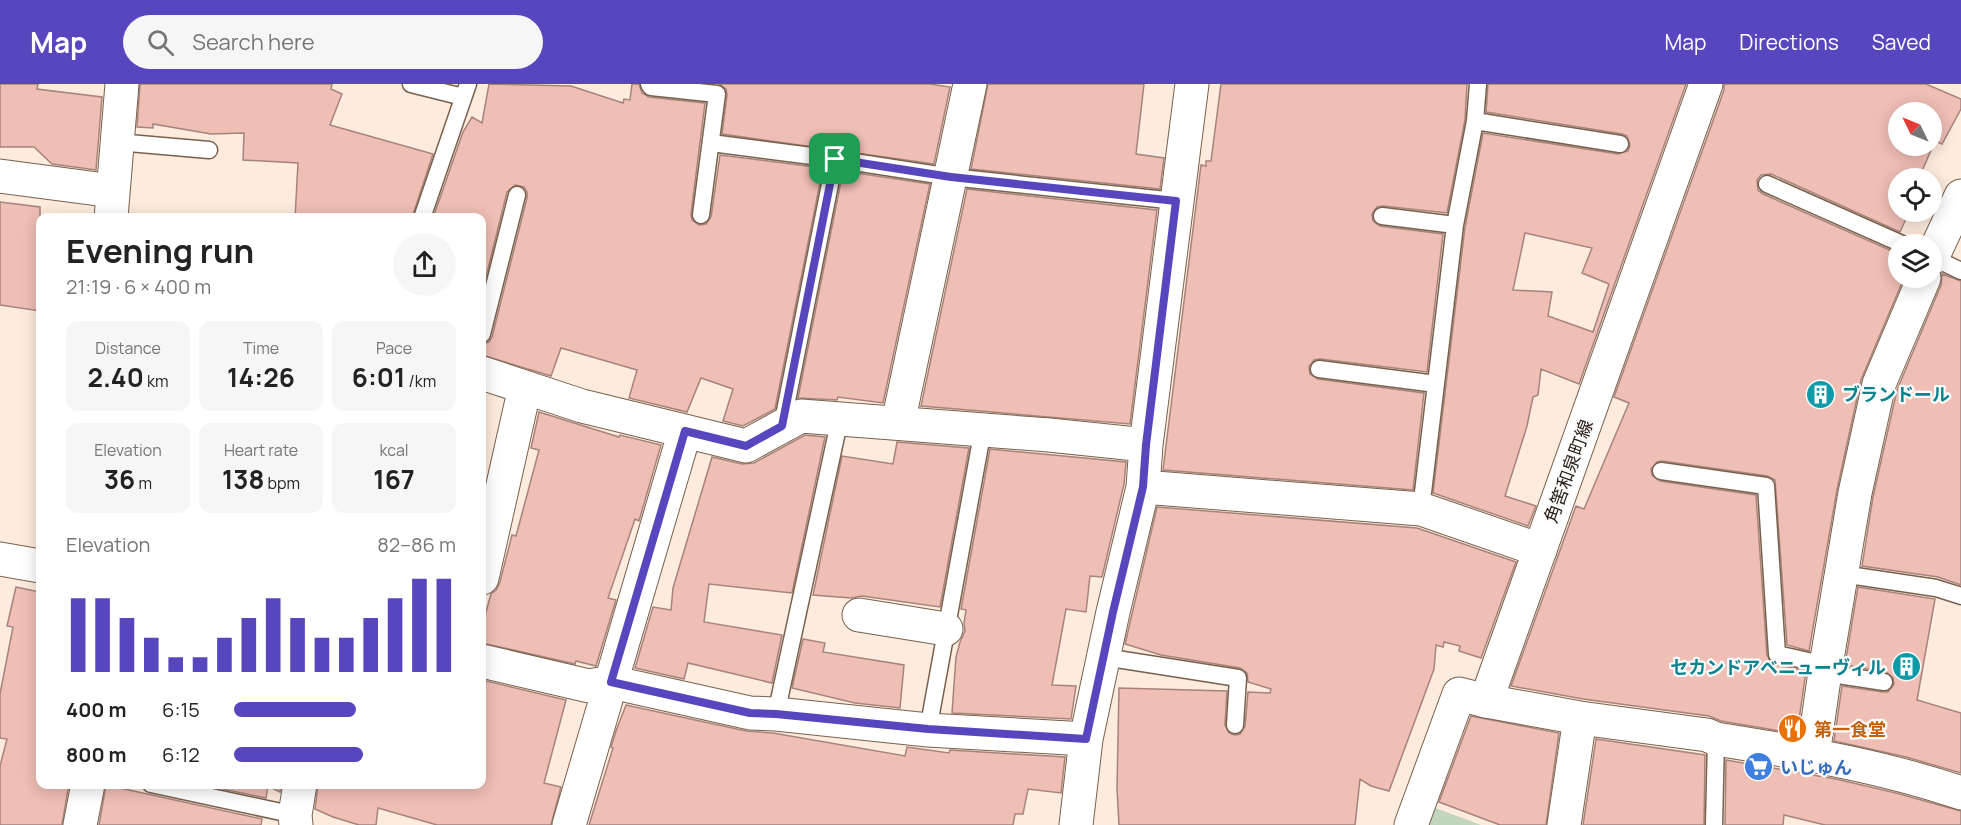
<!DOCTYPE html>
<meta charset="utf-8">
<style>
body{margin:0;font-family:Manrope,"Noto Sans JP",sans-serif;background:#f6f6f6;color:#222;height:100vh;display:flex;flex-direction:column;font-size:22px;white-space:nowrap}
*{box-sizing:border-box;margin:0}
p{font-size:20px;color:#767676}
.icon{flex:none;width:33px;height:33px;fill:none;stroke:currentColor;stroke-width:2;stroke-linecap:round;stroke-linejoin:round}
.map{position:relative;flex:1;overflow:hidden}
.drawer{position:absolute;left:36px;top:129px;width:450px;height:576px;display:flex;flex-direction:column;background:#fff;border-radius:12px;box-shadow:0 3px 15px #0003}
.drawer>*{flex:none}
.needle{width:39px;rotate:313deg}
.controls{position:absolute;left:1888px;top:18px;display:grid;gap:12px}
.controls a{display:grid;place-items:center;width:54px;height:54px;border-radius:50%;background:#fff;box-shadow:0 3px 15px #0003;font-size:30px}
.pin{position:absolute;display:grid;place-items:center;width:51px;height:51px;color:#fff;margin:-26px;border-radius:12px;box-shadow:0 3px 9px #0006}
.round{display:grid;place-items:center;flex:none;width:63px;height:63px;border-radius:32px;background:#f6f6f6}
.summary{display:flex;align-items:center;justify-content:space-between;height:102px;padding:0 30px}
h1{font-size:33px;font-weight:700;line-height:45px}
.figures{display:grid;grid-template-columns:repeat(3,1fr);gap:9px;height:102px;padding:6px 30px}
.figures div{display:grid;align-content:center;border-radius:12px;background:#f6f6f6;text-align:center}
.figures b{font-size:26px;font-weight:700}
.figures small{font-size:16px;font-weight:400}
.figures p{font-size:16px}
.chart{height:168px;padding:12px 30px}
.chart p{display:flex;justify-content:space-between}
.chart svg{width:100%;height:108px;margin-top:6px;stroke:#5846be;stroke-width:6}
ul{padding:0 30px;list-style:none;font-size:20px}
li{display:grid;grid-template-columns:96px 72px 1fr;align-items:center;height:45px}
li i{height:15px;border-radius:8px;background:#5846be}
header{display:flex;align-items:center;gap:36px;box-sizing:border-box;height:84px;padding:0 30px;background:#5846be;color:#fff}
header strong{font-size:28px}
nav{display:flex;gap:33px;margin-inline-start:auto;font-size:21px}
.search{width:420px;height:54px;background:#f6f6f6;display:flex;align-items:center;gap:15px;box-sizing:border-box;padding:0 21px;border-radius:33px;color:#767676;font-size:22px}
.map>svg:first-child{display:block}
</style>
<header>
<strong>Map</strong>
<div class="search"><svg class="icon" aria-label="search" viewBox="0 0 24 24"><circle cx="10" cy="10" r="6"/><path d="M15 15l6 6"/></svg>Search here</div>
<nav><a>Map</a><a>Directions</a><a>Saved</a></nav>
</header>
<div class="map">
<svg width="1961" height="741" viewBox="0 0 1961 741">
<rect width="100%" height="100%" fill="#fdebdd"/>
<path fill="#c1d5bf" d="M1430,722L1481,741H1423Z"/>
<path fill="#efbeb5" stroke="#a6837c" stroke-width="1.5" fill-rule="evenodd" d="M0,0H38L37,5L102,13L96,86L52,80L34,63H0Z
M140,0H332L331,5L342,10L330,41L433,70L412,134H295L298,79L243,76L244,49L211,50L153,40V44L137,43Z
M489,0L571,2L623,19L624,15L630,16L632,0H639L642,9L649,13L705,19L691,130L692,136L699,141L706,140L711,133L720,71L823,84L775,325L743,342L723,337L733,305L701,294L687,328L629,314L637,286L561,264L551,292L482,271V260L489,258L492,253L527,114V108L524,103L515,101L507,108L482,209V134H433L463,48L472,33L482,39Z
M719,0H930L950,3L934,80L722,50L727,11L726,5Z
M988,0H1144L1136,70L1164,74L1160,105L971,85Z
M1221,0H1467L1465,36L1447,129L1383,122L1377,123L1372,130L1373,137L1380,142L1443,150L1427,288L1320,275L1314,276L1309,283L1310,290L1318,295L1424,309L1413,406L1163,386L1201,81L1206,82V77H1211Z
M1488,0H1686L1579,300L1541,285L1538,311L1533,313L1527,342L1505,412L1536,422L1528,442L1433,409L1465,143L1483,49L1618,70L1628,67L1630,61L1627,52L1622,50L1486,28ZM1525,149L1592,164L1582,189L1609,200L1593,248L1548,232L1552,208L1513,206Z
M1724,0H1926L1961,15V25L1942,60L1935,57L1919,94H1899V128H1909L1900,148L1771,90L1761,91L1757,96L1758,106L1763,110L1892,167L1890,171L1899,176V194H1904L1861,296L1837,406L1809,567L1787,561L1775,396L1767,392L1662,377L1657,378L1651,385L1652,391L1660,397L1756,411L1767,571L1770,577L1775,580L1806,587L1797,650L1721,637L1709,632L1583,615L1511,602L1576,422L1584,425L1629,319L1614,313L1724,6ZM1899,28H1932V62H1899Z
M843,87L930,100L883,319L838,313L837,316L798,314Z
M967,105L1157,126L1130,340L921,322Z
M0,118L40,123V227L0,221Z
M1942,190L1961,197V501L1938,493L1862,482L1873,413L1897,306L1941,201Z
M539,328L619,353L620,351L661,361L639,437L635,435L608,514L616,516L596,582L576,577L575,580L482,559V542L491,510L496,506L500,498L512,451L516,452L539,366L531,364Z
M805,351L825,353L792,509L709,500L704,538L782,551L772,599L688,579L684,595L635,584L653,523L671,526L673,504L712,373L742,380L754,379Z
M897,358L969,364L940,523L862,512L851,514L813,511L842,372L893,380Z
M990,365L1126,378L1124,400L1102,493L1090,492L1086,528L1066,525L1052,601L1076,602L1071,635L952,629L956,573L960,558L965,547L964,539L966,526L961,525Z
M1157,423L1417,444L1516,478L1481,574L1459,567L1460,562L1444,558L1443,563L1436,561L1434,585L1389,707L1371,702L1360,695L1355,741H1119L1117,705L1119,604L1227,607L1225,641L1229,649L1235,651L1240,650L1245,642L1248,608L1270,609L1271,605L1248,598L1247,589L1240,584L1161,571L1125,560Z
M16,503L40,508V700H69L62,741H0V682L7,655L0,654V610L13,543L7,542Z
M1858,503L1935,515L1917,616L1961,629V689L1906,673L1834,657L1842,602L1883,608H1888L1894,600L1893,594L1886,588L1845,581Z
M803,555L825,559L823,568L904,581L900,624L855,619L792,604Z
M482,596L566,616L544,699L561,703L551,741H437L378,724L376,741H359L333,733L315,725L318,700H482Z
M626,621L746,647L773,649L905,672L907,663L949,669L950,666L1065,673L1061,709L1028,705L1023,730H1015L1013,741H589L613,664L611,663L616,647Z
M1471,632L1559,649L1546,741H1500L1439,718Z
M1596,655L1705,671L1704,741H1583Z
M1726,676L1836,695L1896,709L1961,727V741H1825L1784,731L1783,741H1725Z
M219,700H281L280,708L268,702L266,714L218,704Z
M106,701L262,735L261,741H99Z"/>
<g fill="none" stroke-linecap="round" stroke-linejoin="round">
<defs>
<path id="lane" d="M411,0L463,13
M649,0L651,3L717,10L701,131
M1475,37L1620,60
M117,58L209,66
M711,59L835,75L951,93L1176,117
M1767,100L1902,160
M1382,132L1455,141
M422,134L468,0
M1932,173L1961,187
M482,250L517,111
M1319,285L1436,300
M782,342L835,75
M1661,387L1766,402L1777,570L1826,581
M1421,425L1455,141L1475,37L1478,0
M1842,490L1936,504L1961,512
M1104,573L1238,594L1235,641
M1825,589L1884,598
M776,630L840,334
M928,646L983,345
M151,700L295,731
M1714,741L1716,655"/>
<path id="street" d="M0,92L113,107
M111,134L122,0
M1932,174L1961,112
M482,289L582,322L746,362L801,332L1049,351L1146,361
M898,339L970,0
M1143,403L1421,425L1540,466
M0,475L40,482
M482,494L525,303
M859,531L946,545
M482,577L589,602L611,598L750,629L776,630L928,646L1086,655
M1486,617L1580,634L1707,651L1716,655C1798,668 1882,682 1961,709
M1813,671L1826,581L1855,409L1879,300L1924,194
M80,741L88,700
M296,741L295,731L300,700
M569,741L685,347
M1076,741L1086,655L1113,528L1143,403L1146,361L1192,0
M1564,741L1580,634"/>
<path id="secondary" d="M1411,741L1459,610L1486,617L1706,0"/>
</defs>
<use href="#lane" stroke="#79604c" stroke-width="19"/>
<use href="#street" stroke="#79604c" stroke-width="35"/>
<use href="#secondary" stroke="#79604c" stroke-width="35"/>
<use href="#lane" stroke="#fff" stroke-width="16"/>
<use href="#street" stroke="#fff" stroke-width="33"/>
<use href="#secondary" stroke="#fff" stroke-width="33"/>
</g>
<g fill="none" stroke-linecap="round" stroke-linejoin="round">
<defs>
<path id="route" d="M835,75L951,93L1176,117L1146,361L1143,403L1113,528L1086,655L928,645L776,630L750,629L611,598L685,347L746,362L782,342Z"/>
</defs>
<use href="#route" stroke="#fff" stroke-width="12"/>
<use href="#route" stroke="#5846be" stroke-width="8"/>
</g>
<defs>
<symbol id="building-disc" viewBox="-11 -11 22 22"><circle r="9.5" fill="#0f9aa8" stroke="#fcfcfc"/><path d="M-4-6H4V6H1V3H-1V6H-4ZM-2.5-4.3h1.7v1.8h-1.7ZM.8-4.3h1.7v1.8H.8ZM-2.5-1h1.7V.8h-1.7ZM.8-1h1.7V.8H.8Z" fill="#fff"/></symbol>
<symbol id="restaurant-disc" viewBox="-11 -11 22 22"><circle r="9.5" fill="#e8710a" stroke="#fcfcfc"/><path d="M-5-6h1v4h1v-4h1v4h1v-4h1v5L-1.5 .5V6h-2V.5L-5-1ZM5-6V6H3V1.5H1.5Q1.5-4 5-6Z" fill="#fff"/></symbol>
<symbol id="supermarket-disc" viewBox="-11 -11 22 22"><circle r="9.5" fill="#3f7fe0" stroke="#fcfcfc"/><path d="M-6-5.5h2.5l.6 2H6L4.5 2H-2.5L-4.4-4H-6ZM-1.5 3.2a1.3 1.3 0 1 0 .1 0ZM3 3.2a1.3 1.3 0 1 0 .1 0Z" fill="#fff"/></symbol>
</defs>
<g fill-rule="evenodd">
<use href="#building-disc" x="1804" y="294" width="33" height="33"/>
<use href="#building-disc" x="1890" y="566" width="33" height="33"/>
<use href="#restaurant-disc" x="1776" y="628" width="33" height="33"/>
<use href="#supermarket-disc" x="1742" y="666" width="33" height="33"/>
</g>
<g text-anchor="middle" dominant-baseline="central" stroke-width="4.5" stroke-linejoin="round" paint-order="stroke">
<g font-size="18" font-weight="bold" fill="#0d838f" stroke="#fcfcfc" text-anchor="start">
<text x="1842" y="310">ブランドール</text>
<text x="1886" y="583" text-anchor="end">セカンドアベニューヴィル</text>
</g>
<g font-size="18" fill="#2c2119" stroke="#fcfcfc">
<text transform="translate(1568 387) rotate(-70)">角筈和泉町線</text>
</g>
<g font-size="18" font-weight="bold" fill="#c56008" stroke="#fcfcfc" text-anchor="start">
<text x="1814" y="645">第一食堂</text>
</g>
<g font-size="18" font-weight="bold" fill="#366cbe" stroke="#fcfcfc" text-anchor="start">
<text x="1780" y="683">いじゅん</text>
</g>
</g>
</svg>
<div class="controls">
<a><svg class="needle" viewBox="-14 -14 28 28"><path d="M0-13l5 13h-10z" fill="#e53935"/><path d="M0 13l5-13h-10z" fill="#767676"/></svg></a>
<a><svg class="icon" aria-label="locate" viewBox="0 0 24 24"><circle cx="12" cy="12" r="6"/><path d="M12 2v4M12 18v4M2 12h4M18 12h4"/></svg></a>
<a><svg class="icon" aria-label="layers" viewBox="0 0 24 24"><path d="M12 4l9 5-9 5-9-5zM3 14l9 5 9-5"/></svg></a>
</div>
<div class="pin" style="left:835px;top:75px;background:#1e9e55"><svg class="icon" aria-label="arrive" viewBox="0 0 24 24"><path d="M6 21V4h12l-3 4 3 4H6"/></svg></div>
<section class="drawer">
<div class="summary"><div><h1>Evening run</h1><p>21:19 · 6 × 400 m</p></div><a class="round"><svg class="icon" aria-label="share" viewBox="0 0 24 24"><path d="M12 15V3M7 8l5-5 5 5M5 13v7h14v-7"/></svg></a></div>
<div class="figures">
<div><p>Distance</p><b>2.40<small> km</small></b></div>
<div><p>Time</p><b>14:26</b></div>
<div><p>Pace</p><b>6:01<small> /km</small></b></div>
</div>
<div class="figures">
<div><p>Elevation</p><b>36<small> m</small></b></div>
<div><p>Heart rate</p><b>138<small> bpm</small></b></div>
<div><p>kcal</p><b>167</b></div>
</div>
<div class="chart"><p><span>Elevation</span>82–86 m</p>
<svg viewBox="0 0 160 44" preserveAspectRatio="none"><path d="M5 44V14M15 44V14M25 44V22M35 44V30M45 44V38M55 44V38M65 44V30M75 44V22M85 44V14M95 44V22M105 44V30M115 44V30M125 44V22M135 44V14M145 44V6M155 44V6"/></svg>
</div>
<ul>
<li><b>400 m</b>6:15<i style="width:55%"></i></li>
<li><b>800 m</b>6:12<i style="width:58%"></i></li>
</ul>
</section>
</div>
